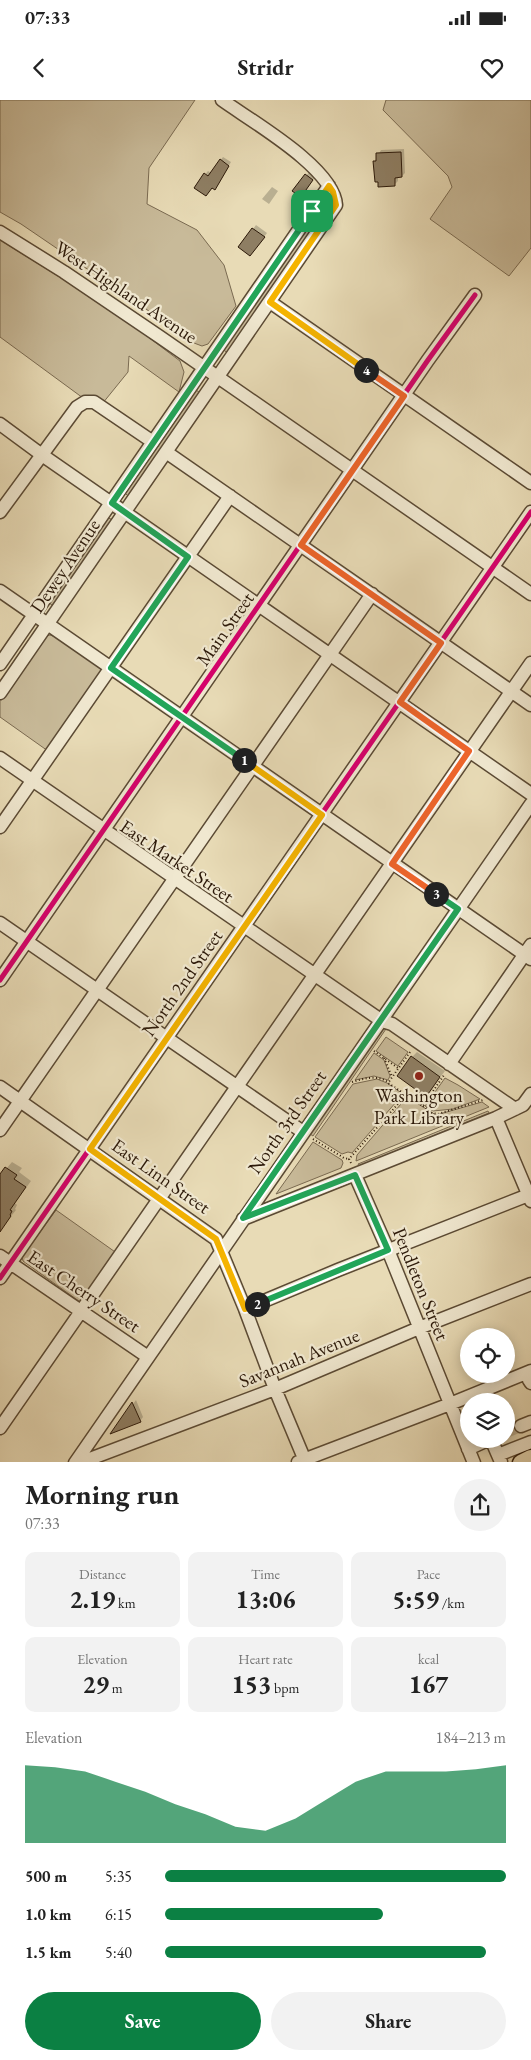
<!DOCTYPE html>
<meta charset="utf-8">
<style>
body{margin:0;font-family:"EB Garamond",serif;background:#f2f2f2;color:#222;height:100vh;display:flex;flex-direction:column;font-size:19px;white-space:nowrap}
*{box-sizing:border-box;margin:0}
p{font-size:16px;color:#767676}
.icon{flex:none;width:28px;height:28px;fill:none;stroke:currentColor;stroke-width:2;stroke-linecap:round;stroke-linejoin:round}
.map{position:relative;height:1362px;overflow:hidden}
.panel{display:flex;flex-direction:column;background:#fff;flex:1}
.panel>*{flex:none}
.buttons{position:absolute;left:460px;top:1228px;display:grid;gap:10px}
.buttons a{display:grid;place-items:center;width:55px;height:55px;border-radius:50%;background:#fff;box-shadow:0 2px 12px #0003;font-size:25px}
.pin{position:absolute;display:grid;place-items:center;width:42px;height:42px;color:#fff;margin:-21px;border-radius:10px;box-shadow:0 2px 8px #0006}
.km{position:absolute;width:25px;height:25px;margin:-12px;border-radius:50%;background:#222;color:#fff;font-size:14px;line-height:25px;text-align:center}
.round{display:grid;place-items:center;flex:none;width:52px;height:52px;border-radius:26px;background:#f2f2f2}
.summary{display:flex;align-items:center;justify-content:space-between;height:85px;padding:0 25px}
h1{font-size:28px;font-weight:700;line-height:38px}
.metrics{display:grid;grid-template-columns:repeat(3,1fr);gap:8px;height:85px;padding:5px 25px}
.metrics div{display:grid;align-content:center;border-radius:10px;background:#f2f2f2;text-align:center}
.metrics b{font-size:25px;font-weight:700}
.metrics small{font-size:14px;font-weight:400}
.metrics p{font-size:14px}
.chart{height:140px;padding:10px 25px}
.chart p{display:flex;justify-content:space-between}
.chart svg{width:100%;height:90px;margin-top:5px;fill:#0b8043;opacity:.7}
.cta{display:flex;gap:10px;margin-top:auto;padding:10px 25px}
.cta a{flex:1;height:58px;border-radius:30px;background:#0b8043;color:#fff;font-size:20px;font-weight:700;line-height:58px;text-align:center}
.cta a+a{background:#f2f2f2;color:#222}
ul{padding:0 25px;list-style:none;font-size:16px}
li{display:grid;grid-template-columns:80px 60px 1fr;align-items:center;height:38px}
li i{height:12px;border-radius:6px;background:#0b8043}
.status{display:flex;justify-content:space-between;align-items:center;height:35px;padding:0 25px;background:#fff;direction:ltr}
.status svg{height:14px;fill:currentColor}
header{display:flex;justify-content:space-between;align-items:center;height:65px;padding:0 25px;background:#fff;font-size:22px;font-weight:700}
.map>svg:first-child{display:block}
</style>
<div class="status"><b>07:33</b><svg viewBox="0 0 49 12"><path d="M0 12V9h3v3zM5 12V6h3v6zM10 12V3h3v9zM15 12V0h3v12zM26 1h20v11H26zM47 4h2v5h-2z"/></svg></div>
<header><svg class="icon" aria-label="back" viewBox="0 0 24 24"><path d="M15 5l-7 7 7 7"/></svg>Stridr<svg class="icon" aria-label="heart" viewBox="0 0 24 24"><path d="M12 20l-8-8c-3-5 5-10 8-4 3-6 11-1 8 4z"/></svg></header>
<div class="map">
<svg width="531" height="1363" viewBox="0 0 531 1363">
<rect width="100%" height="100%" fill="#e8dbb6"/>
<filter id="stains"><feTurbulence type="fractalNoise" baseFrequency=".004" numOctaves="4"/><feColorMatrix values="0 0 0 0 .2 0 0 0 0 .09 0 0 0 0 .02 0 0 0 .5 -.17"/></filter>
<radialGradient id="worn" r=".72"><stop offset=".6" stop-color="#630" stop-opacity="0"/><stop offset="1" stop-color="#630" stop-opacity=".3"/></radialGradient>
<path fill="#c8ba99" stroke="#7a6a51" d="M0,0H195L149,68L147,104L197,130L224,165L236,206L208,244L202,246L194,243L146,209L21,124L0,112Z
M386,0H531V148L509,176L430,119L452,87L448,76L383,10Z
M327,102L330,103L228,253L222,249L323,103Z
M0,140L111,209L180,261L184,272L179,292L129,256L128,272L98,309L0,237Z
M196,290L199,292V296L131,394L128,396L125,393Z
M108,418L111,419L110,424L56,504L52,505L49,503L105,420Z
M50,535L56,537L105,571L48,651L0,617V600L44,537Z
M388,926L313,1036L310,1034L384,928Z
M386,937L408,952L398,966L376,951Z
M374,953L384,960L390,976L388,980L374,976L355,980Z
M445,978L458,985L480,999L453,1009L433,1011L425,1006Z
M377,979L387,983L403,994L352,1053L348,1052L342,1054L315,1037L353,984Z
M407,997L436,1015L482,1002L489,1007L356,1061L357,1055Z
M488,1011L489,1013L359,1066L358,1064Z
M313,1042L342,1060L343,1063L341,1068L276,1094Z
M56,1110L118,1154L83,1204L23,1161L22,1157Z"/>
<path fill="#0003" d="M404,49L405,73L402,76H398V81L395,84L375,61L381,50Z
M223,57L231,62L217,86L195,87L208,71L211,73Z
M310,71L316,76L304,92L294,91Z
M272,87L278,91L269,104L262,99Z
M256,125L267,133L254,151L240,147Z
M417,952L445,971L426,995L412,957Z
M12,1062L22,1068L19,1072L31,1081L15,1103L17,1105L15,1109L16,1110L1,1129L0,1076Z
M136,1300L143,1317L140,1321L113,1332Z"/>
<path fill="#8e7e63" stroke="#2c1909" d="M401,52L402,77L395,78V86L378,87V82H375L373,61H376V53Z
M220,59L229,66L215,90L212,88L206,96L194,88L204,73L208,76Z
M305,74L313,80L301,97L292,91Z
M252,128L265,137L250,156L238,147Z
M411,956L440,977L426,997L397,976Z
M5,1067L17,1075L14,1079L26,1087L10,1110L12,1111L10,1115L11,1116L0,1132V1074Z
M132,1302L141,1322L110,1334Z"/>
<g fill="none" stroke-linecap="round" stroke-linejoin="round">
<path stroke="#c2b493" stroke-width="12" stroke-dasharray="12 6" stroke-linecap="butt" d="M506,1332L521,1326"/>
<defs>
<path id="minor" d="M0,132L64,172L160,237L531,494
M270,202L531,383
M0,324L42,355L531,694
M166,352L531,605
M0,412L77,307L85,302H94L153,342
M0,491L531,859
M0,564L329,86
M0,593L336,105C334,68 251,21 222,0
M0,658L382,921L392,924L515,1009
M0,727L230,396
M0,823L303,1032
M0,880L428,260L475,195
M449,964L531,845
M0,987L216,1139L245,1209L275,1289L306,1363
M496,1018L531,1101
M0,1030L372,494
M355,1075L388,1150L474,1363
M243,1119L496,1018L523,1005L531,994
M0,1156L148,1257
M0,1178L531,412
M245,1209L338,1170L531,1094
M531,1279L529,1280L531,1283
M521,1326L531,1322
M0,1328L531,563
M491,1339L501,1362
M468,1349L490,1339
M498,1355L531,1342
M298,1362L450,1304L531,1271
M75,1363L531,704
M79,1363L275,1289L419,1228L531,1184"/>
<path id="major" d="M521,1363L531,1358"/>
</defs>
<use href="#minor" stroke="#5b4a34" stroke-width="15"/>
<use href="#major" stroke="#2c1909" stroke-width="19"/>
<path stroke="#2c1909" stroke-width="2" stroke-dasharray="1 2.5" stroke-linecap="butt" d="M374,951L398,968
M410,952L388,983L423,1006L444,975
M384,958L392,977
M352,982C365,978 376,975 388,982
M423,1006L432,1013L438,1014L483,1000
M313,1039L344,1058L349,1059
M351,1063L349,1059L406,995"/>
<use href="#minor" stroke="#f0e8d0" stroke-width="12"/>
<use href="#major" stroke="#e8dbb6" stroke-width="16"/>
<defs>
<path id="cycleway" d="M0,880L428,260L475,195
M0,1178L531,412"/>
</defs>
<use href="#cycleway" stroke="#f0e8d0" stroke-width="8"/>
<use href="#cycleway" stroke="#d6006c" stroke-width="5"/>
</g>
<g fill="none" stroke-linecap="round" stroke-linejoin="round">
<defs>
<path id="split-1" d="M244,660L111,568L188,457L112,403L312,111"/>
<path id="split-2" d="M244,660L322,715L90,1049L216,1139L245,1209L257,1204"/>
<path id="split-3" d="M257,1204L388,1150L355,1075L243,1118L458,809L436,794"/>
<path id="split-4" d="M366,270L404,296L301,445L441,543L400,602L469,651L392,764L436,794"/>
<path id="split-5" d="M312,111L329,86L333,92L336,105L270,202L366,270"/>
</defs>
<use href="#split-1" stroke="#fff" stroke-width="10"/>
<use href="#split-2" stroke="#fff" stroke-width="10"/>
<use href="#split-3" stroke="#fff" stroke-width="10"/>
<use href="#split-4" stroke="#fff" stroke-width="10"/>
<use href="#split-5" stroke="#fff" stroke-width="10"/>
<use href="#split-1" stroke="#22a559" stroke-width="6"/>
<use href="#split-2" stroke="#f5b400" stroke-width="6"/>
<use href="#split-3" stroke="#22a559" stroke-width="6"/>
<use href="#split-4" stroke="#f0652b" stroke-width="6"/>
<use href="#split-5" stroke="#f5b400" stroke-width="6"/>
</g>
<circle fill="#8f2418" stroke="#f0e8d0" stroke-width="2" cx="419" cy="976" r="5"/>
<g text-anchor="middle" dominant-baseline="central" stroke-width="4.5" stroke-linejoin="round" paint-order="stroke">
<g font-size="19" fill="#2c1909" stroke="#f0e8d0">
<text transform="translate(126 192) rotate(34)">West Highland Avenue</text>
<text transform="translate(65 466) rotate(-56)">Dewey Avenue</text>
<text transform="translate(225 529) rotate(-55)">Main Street</text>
<text transform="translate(177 761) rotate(34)">East Market Street</text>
<text transform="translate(182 883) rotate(-55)">North 2nd Street</text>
<text transform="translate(287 1022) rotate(-55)">North 3rd Street</text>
<text transform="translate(161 1076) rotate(35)">East Linn Street</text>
<text transform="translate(421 1184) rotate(68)">Pendleton Street</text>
<text transform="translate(84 1191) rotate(34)">East Cherry Street</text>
<text transform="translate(299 1258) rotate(-22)">Savannah Avenue</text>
</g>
<g font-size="19" fill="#2c1909" stroke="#f0e8d0">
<text x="419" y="995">Washington<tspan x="419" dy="22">Park Library</tspan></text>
</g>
</g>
<rect width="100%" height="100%" filter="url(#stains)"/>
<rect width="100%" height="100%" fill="url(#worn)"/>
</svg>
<div class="buttons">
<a><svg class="icon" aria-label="locate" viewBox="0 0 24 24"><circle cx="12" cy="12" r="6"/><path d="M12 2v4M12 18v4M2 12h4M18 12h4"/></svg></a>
<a><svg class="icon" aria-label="layers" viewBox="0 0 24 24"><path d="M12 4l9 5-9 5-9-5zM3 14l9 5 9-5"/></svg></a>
</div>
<div class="pin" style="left:312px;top:111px;background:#1e9e55"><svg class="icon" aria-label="arrive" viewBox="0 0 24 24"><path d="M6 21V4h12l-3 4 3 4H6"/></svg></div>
<b class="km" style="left:244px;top:660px">1</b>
<b class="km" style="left:257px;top:1204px">2</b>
<b class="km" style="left:436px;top:794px">3</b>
<b class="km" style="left:366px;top:270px">4</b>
</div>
<section class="panel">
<div class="summary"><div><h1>Morning run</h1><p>07:33</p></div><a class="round"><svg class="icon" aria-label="share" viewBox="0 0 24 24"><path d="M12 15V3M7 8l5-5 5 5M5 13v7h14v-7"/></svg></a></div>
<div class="metrics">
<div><p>Distance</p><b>2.19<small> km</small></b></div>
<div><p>Time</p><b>13:06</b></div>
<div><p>Pace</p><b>5:59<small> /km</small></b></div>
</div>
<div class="metrics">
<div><p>Elevation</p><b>29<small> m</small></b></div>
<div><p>Heart rate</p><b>153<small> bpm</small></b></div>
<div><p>kcal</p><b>167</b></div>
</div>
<div class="chart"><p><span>Elevation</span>184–213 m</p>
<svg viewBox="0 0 160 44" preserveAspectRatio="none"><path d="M0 44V6L10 7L20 9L30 14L40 19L50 25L60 30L70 36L80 38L90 32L100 23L110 14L120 9L130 9L140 9L150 8L160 6V44z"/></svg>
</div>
<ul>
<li><b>500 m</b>5:35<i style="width:100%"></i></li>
<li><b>1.0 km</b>6:15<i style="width:64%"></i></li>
<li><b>1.5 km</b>5:40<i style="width:94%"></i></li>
</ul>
<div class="cta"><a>Save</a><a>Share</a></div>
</section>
